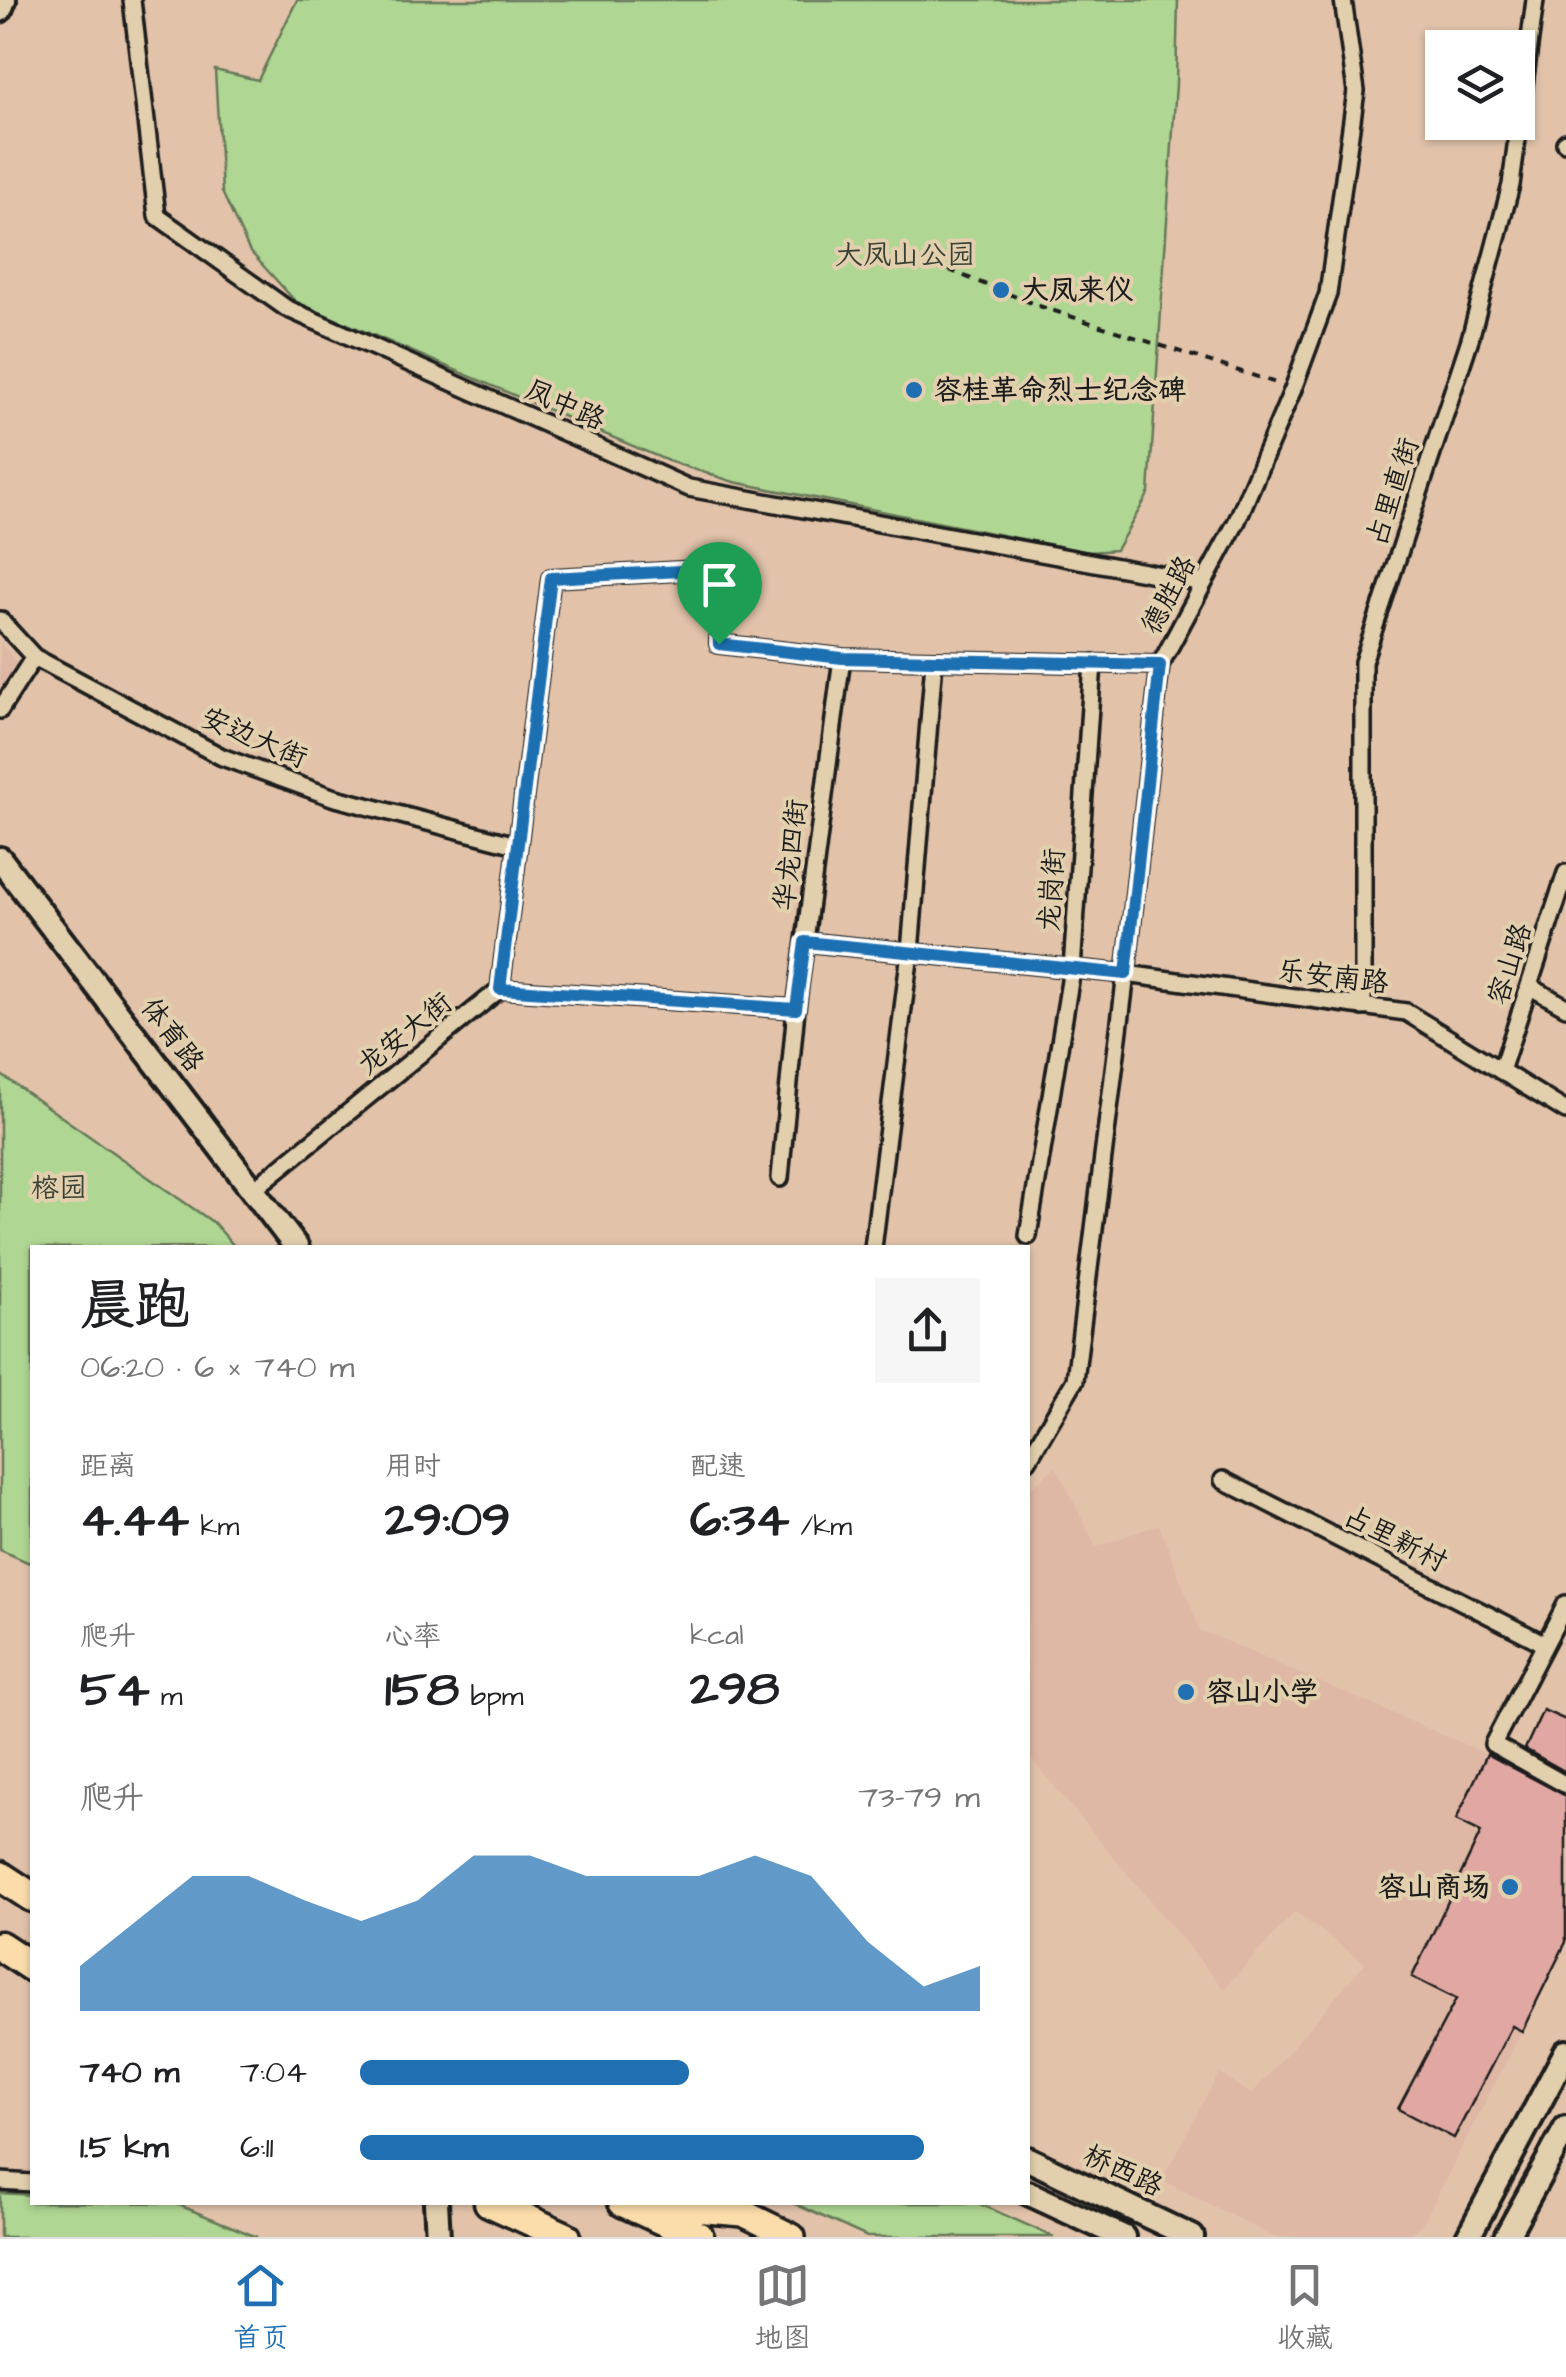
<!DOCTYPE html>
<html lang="zh">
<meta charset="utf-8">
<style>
body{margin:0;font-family:"Architects Daughter","LXGW WenKai TC",sans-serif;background:#f6f6f6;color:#202124;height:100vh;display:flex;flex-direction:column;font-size:38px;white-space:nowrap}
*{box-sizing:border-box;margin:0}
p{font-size:32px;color:#757577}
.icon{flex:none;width:55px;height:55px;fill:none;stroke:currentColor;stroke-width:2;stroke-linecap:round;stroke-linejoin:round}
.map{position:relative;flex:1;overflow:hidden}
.drawer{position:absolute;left:30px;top:1245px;width:1000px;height:960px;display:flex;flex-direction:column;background:#fff;border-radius:0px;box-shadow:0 2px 8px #0004}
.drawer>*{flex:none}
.tools{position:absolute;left:1425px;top:30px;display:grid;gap:20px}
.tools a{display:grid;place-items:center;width:110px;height:110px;border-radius:0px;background:#fff;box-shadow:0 2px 8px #0004;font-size:50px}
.pin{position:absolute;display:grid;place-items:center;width:85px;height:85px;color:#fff;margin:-102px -42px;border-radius:50% 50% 50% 0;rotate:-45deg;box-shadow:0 0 10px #0007}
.pin .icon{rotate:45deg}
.round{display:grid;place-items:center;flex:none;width:105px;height:105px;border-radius:0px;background:#f6f6f6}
.head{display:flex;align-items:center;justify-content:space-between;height:170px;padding:0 50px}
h1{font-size:55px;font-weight:700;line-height:75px}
.metrics{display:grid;grid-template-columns:repeat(3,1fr);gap:15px;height:170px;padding:10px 50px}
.metrics div{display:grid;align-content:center}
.metrics b{font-size:50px;font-weight:700}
.metrics small{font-size:28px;font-weight:400}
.metrics p{font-size:28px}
.chart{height:280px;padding:20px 50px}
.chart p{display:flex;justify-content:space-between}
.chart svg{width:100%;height:180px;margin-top:10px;fill:#1f6fb2;opacity:.7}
ul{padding:0 50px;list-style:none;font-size:32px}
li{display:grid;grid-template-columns:160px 120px 1fr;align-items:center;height:75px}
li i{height:25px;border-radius:12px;background:#1f6fb2}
.dock{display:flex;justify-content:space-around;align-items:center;height:140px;border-top:2px solid #e0e0e0;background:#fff;font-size:28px;color:#757577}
.dock a{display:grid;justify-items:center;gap:5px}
.dock .on{color:#1f6fb2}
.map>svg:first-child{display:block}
</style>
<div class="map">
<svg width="1566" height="2237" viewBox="0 0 1566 2237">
<rect width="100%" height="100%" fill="#e2c3aa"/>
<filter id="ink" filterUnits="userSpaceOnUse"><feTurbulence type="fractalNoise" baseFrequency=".01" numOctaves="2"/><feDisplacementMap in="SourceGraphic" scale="20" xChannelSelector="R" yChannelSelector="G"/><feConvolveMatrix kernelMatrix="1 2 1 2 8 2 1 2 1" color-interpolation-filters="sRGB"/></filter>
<g filter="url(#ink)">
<path fill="#deb8a5" d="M0,643L20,666L0,697Z
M1056,1466L1096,1547L1159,1524L1200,1630L1487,1754L1481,1832L1412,1977L1522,2031L1423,2223L1406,2237H1273L1162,2180L1219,2073L1252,2094L1365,1963L1295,1912L1224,1989L1028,1755V1490Z"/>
<path fill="#afd693" stroke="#667958" stroke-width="2.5" d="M297,0H1178L1176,84L1149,493L1116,550L1088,552L734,482L668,461L296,302L249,250L222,192L215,70L258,80Z
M0,1074L214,1223L235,1247L32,1248V1564L0,1550Z
M0,2193L32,2195V2202L174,2203L257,2237H0Z
M793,2203H978L1054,2237H867Z"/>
<path fill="#e1a7a3" stroke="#1c1c1c" stroke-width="2.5" d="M1543,1710L1566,1720V1772L1525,1749Z
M1487,1754L1566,1796V1942L1522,2031L1512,2026L1454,2138L1398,2109L1456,1999L1412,1977L1481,1832L1456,1820Z"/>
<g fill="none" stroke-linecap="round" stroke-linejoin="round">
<defs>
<path id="street" d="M132,0L157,216L286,308L689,488L1204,583
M1565,143L1566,142
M0,620L34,657L222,757L332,797L516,845
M0,710L34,657
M805,942L1126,974L1406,1012L1566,1111
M1529,986L1566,1007
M500,989L796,1009
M1363,1007V662L1470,339L1511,185L1535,0
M1501,1071L1566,873
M780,1178L796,1009L842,658
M253,1190L500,989L551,578L718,569L719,644L842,658L1160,665
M1028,1236L1072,969L1093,663
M873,1248L910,952L934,661
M1028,1460L1075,1380L1126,974L1160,665L1237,521L1293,389L1328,294L1356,91L1343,0
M1223,1480L1545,1644
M1566,1604L1493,1744L1566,1785
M0,2181L32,2183"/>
<path id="secondary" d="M0,10L4,0
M0,859L297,1248
M1028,2159L1192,2237
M1028,2193L1123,2237
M436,2202L438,2237
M1468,2237L1566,2052
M1506,2237L1566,2128"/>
<path id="primary" d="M633,2204L743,2213L792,2237"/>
<path id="highway" d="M0,1876L32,1897
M0,1946L32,1967
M489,2202L566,2237
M623,2202L699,2237"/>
</defs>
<use href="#street" stroke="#1c1c1c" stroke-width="22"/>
<use href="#secondary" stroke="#1c1c1c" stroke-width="30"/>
<use href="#primary" stroke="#1c1c1c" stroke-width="32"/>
<use href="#highway" stroke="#1c1c1c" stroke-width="35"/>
<path stroke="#1c1c1c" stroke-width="4" stroke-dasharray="8 8" stroke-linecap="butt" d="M949,270L1039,306L1279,384"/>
<use href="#street" stroke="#e2cfad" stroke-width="15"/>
<use href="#secondary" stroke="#e2cfad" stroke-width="22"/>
<use href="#primary" stroke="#fbddab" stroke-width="25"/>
<use href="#highway" stroke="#fbddab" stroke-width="28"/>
</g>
</g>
<g fill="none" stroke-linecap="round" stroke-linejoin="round" filter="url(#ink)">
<defs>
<path id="route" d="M718,569L719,644L842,658L1160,665L1126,974L805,942L796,1009L500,989L551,578Z"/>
</defs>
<use href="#route" stroke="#fff" stroke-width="20"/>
<use href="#route" stroke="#1f6fb2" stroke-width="12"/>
</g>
<g fill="#1f6fb2" stroke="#e2cfad" stroke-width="4">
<circle cx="1001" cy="290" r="10"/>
<circle cx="914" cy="390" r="10"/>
<circle cx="1186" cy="1692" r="10"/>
<circle cx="1510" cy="1887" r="10"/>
</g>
<g text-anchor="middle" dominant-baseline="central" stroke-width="8" stroke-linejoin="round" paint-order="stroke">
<g font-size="28" fill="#394134" stroke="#e2cfad">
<text x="905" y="255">大凤山公园</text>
<text x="59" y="1188">榕园</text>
</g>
<g font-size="28" font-weight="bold" fill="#1c1c1c" stroke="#e2cfad" text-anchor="start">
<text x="1021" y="290">大凤来仪</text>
<text x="934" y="390">容桂革命烈士纪念碑</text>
<text x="1206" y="1692">容山小学</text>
<text x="1490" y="1887" text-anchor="end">容山商场</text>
</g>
<g font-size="28" fill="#1c1c1c" stroke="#e2cfad">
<text transform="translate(565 405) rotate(24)">凤中路</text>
<text transform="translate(1393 492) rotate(-72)">占里直街</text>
<text transform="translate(1169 595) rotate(-62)">德胜路</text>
<text transform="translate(254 738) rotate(23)">安边大街</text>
<text transform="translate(791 855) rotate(-83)">华龙四街</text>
<text transform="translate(1052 890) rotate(-86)">龙岗街</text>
<text transform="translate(1510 964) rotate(-72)">容山路</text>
<text transform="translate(1333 977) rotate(7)">乐安南路</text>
<text transform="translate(405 1034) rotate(-39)">龙安大街</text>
<text transform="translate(172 1035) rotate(53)">体育路</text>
<text transform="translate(1395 1539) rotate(27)">占里新村</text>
<text transform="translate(1123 2171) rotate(25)">桥西路</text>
</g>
</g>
</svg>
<div class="tools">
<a><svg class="icon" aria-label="layers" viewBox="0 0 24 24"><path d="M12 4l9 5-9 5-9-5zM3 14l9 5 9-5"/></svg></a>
</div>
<div class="pin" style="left:719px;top:644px;background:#1e9e55"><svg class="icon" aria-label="arrive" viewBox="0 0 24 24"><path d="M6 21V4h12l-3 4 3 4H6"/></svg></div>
<section class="drawer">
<div class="head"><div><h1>晨跑</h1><p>06:20 · 6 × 740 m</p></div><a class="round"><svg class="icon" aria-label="share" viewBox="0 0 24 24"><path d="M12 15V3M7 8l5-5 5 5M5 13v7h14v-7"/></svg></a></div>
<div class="metrics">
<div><p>距离</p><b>4.44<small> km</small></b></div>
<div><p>用时</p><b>29:09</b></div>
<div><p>配速</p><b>6:34<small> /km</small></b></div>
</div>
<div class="metrics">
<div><p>爬升</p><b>54<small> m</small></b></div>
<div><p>心率</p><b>158<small> bpm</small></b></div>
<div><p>kcal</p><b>298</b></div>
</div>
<div class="chart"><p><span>爬升</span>73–79 m</p>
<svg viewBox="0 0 160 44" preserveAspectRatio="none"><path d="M0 44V33L10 22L20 11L30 11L40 17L50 22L60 17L70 6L80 6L90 11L100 11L110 11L120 6L130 11L140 27L150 38L160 33V44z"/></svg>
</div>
<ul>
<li><b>740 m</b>7:04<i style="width:53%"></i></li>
<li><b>1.5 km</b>6:11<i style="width:91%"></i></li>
</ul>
</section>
</div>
<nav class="dock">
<a class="on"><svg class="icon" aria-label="home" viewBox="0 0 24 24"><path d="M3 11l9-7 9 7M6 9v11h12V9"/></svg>首页</a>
<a><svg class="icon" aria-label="map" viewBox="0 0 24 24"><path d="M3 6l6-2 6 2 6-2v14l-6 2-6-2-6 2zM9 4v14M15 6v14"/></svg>地图</a>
<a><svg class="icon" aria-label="saved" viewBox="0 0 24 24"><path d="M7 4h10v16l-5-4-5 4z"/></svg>收藏</a>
</nav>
